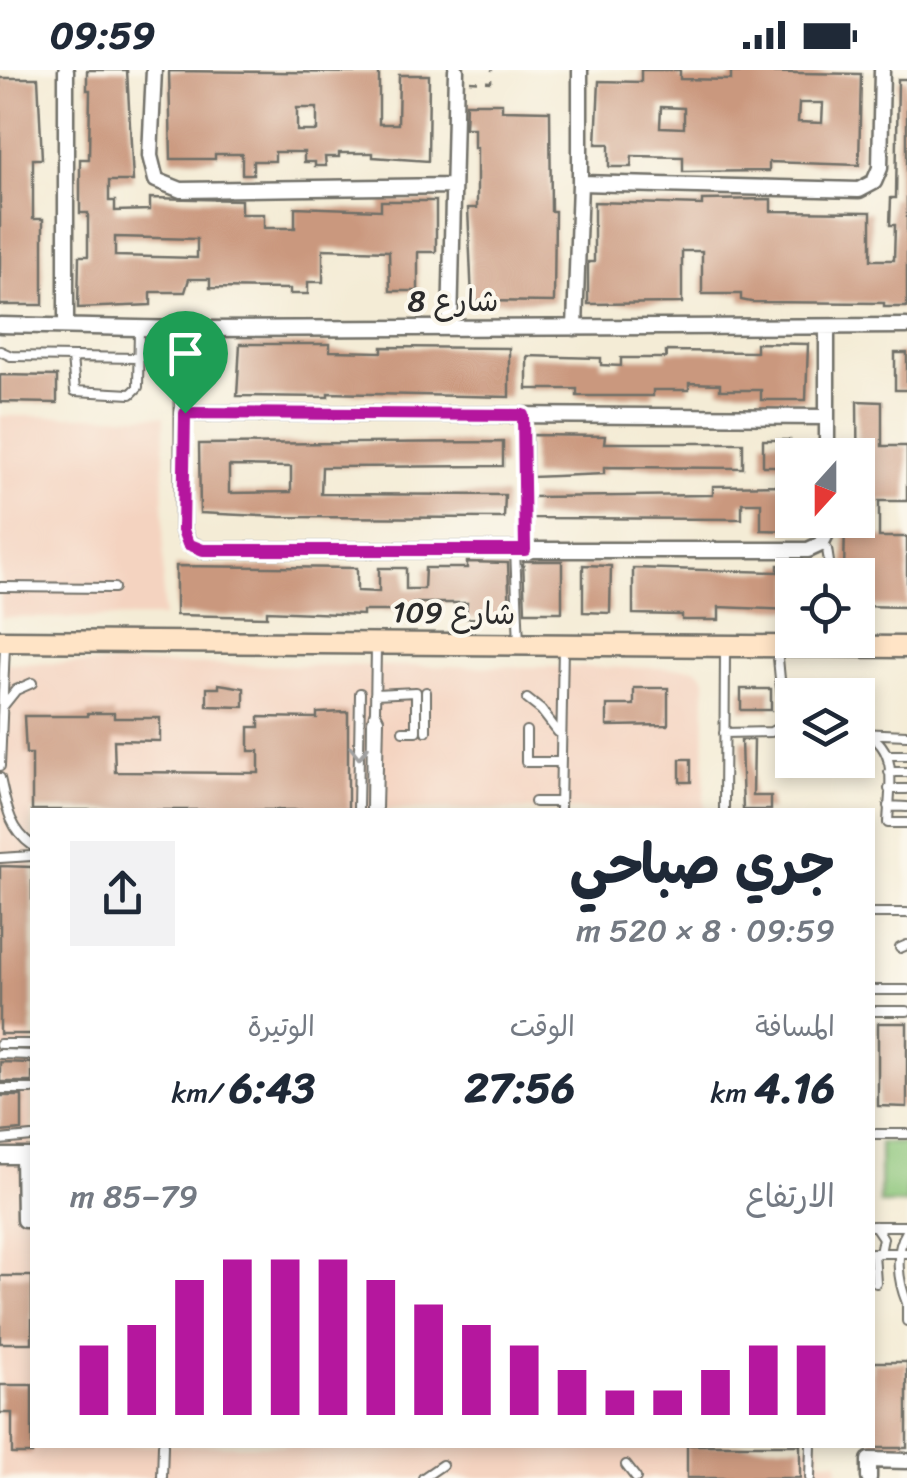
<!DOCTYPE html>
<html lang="ar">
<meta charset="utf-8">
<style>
body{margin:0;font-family:Sriracha,"Playpen Sans Arabic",sans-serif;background:#f2f2f3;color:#1f2937;direction:rtl;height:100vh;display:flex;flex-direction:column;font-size:38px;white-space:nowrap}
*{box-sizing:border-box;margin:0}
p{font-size:32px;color:#747a83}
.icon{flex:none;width:55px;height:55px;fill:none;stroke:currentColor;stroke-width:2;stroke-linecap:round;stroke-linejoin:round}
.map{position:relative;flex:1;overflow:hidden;direction:ltr}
.panel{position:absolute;left:30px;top:738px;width:845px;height:640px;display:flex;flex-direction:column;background:#fff;border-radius:0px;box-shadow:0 5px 15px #0003;direction:rtl}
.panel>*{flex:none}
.needle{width:65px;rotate:201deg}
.tools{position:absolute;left:775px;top:368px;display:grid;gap:20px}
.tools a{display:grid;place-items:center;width:100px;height:100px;border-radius:0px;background:#fff;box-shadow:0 5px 15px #0003;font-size:50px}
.pin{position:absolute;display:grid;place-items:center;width:85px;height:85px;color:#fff;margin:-102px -42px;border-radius:50% 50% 50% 0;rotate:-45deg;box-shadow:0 0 10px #0007}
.pin .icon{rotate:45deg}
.round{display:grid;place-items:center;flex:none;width:105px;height:105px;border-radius:0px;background:#f2f2f3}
.head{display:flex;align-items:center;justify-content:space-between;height:170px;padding:0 40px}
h1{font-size:55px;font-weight:700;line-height:75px}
.figures{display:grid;grid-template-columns:repeat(3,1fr);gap:15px;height:170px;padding:10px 40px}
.figures div{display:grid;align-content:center}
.figures b{font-size:42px;font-weight:700}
.figures small{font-size:28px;font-weight:400}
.figures p{font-size:28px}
.chart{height:280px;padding:20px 40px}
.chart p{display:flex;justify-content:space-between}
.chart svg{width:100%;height:180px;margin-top:10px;stroke:#b5179e;stroke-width:6}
.status{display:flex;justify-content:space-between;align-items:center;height:70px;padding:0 50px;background:#fff;direction:ltr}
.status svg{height:28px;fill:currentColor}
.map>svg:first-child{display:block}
</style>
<div class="status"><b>09:59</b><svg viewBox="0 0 49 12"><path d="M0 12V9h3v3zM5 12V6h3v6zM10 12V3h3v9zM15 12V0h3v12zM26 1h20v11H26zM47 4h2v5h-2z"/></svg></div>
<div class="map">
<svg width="907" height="1408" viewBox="0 0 907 1408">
<rect width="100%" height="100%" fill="#fbf7ec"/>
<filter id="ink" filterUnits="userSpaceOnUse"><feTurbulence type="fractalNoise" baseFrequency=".01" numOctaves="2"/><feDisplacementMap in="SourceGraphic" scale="20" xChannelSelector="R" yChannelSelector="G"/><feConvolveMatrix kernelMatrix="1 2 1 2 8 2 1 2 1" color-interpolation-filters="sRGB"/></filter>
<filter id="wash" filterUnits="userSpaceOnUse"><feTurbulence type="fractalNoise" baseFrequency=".0048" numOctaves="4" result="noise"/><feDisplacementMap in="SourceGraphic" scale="40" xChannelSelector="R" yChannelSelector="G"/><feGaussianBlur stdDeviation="2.25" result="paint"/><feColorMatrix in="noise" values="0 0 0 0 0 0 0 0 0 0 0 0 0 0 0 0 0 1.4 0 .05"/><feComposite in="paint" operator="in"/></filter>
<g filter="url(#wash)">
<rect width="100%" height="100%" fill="#f4ecd6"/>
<path fill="#f4d3c0" d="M0,346H164L163,547L0,548Z
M0,593L696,598L705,608L704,740H32V1375H820V1391H838V1408H0Z"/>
<path fill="#8ac478" stroke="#5a7852" stroke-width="2.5" d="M880,1073H907V1134H880Z"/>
<g id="blocks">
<path fill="#ca987e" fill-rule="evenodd" d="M87,0H127L133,111H109V131H115V141L150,140V128L241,130V144H264V158H295V137L381,140V131H436V182H418V221H390L389,181L323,179V212H308V224H290V219L210,218V209H189L185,222H151V235L78,238L79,186H88V143H80V89H89L90,20H87ZM115,167L197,169V188L115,186Z
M641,0H680V9L731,10V2L861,4L859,95L769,92V101L683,102V87L632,86L631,97H609V74H596L599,11L641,12ZM799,33H823L822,53L798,52ZM661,37L684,38V58L660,57Z
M169,1L379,3V54H398L399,5H429L428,91L373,87V83H339V87H325L326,96H315V92H304V82H275V91H253V104H242V84H215V89H171ZM297,38H317V61H297Z
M0,8H38L42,89H33V149H43V235H0Z
M898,9H907V237H884V233L751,232L741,230V224H702V181H682V233L588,234V192H594V132L702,135V130L771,129V141L871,142V190H894L895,155H890L891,128H896Z
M466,33H502V40L550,41L551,141H555L554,232L472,231L468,138H477V78H474V58H465Z
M756,273L808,274L806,330H761V320H720V314L689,313V320H653V326H577V319H527V286L598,288H601V295L621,296V288H666V281L756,282Z
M240,274H330V281L382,282V277L509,278V327L328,323V327L237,326Z
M895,283H907V320H895Z
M0,305L57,306V333L0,332Z
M857,331L882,332V376H907V431H879V467H907V537L858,536V505H844L845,450H858Z
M532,365L605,366L604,373H743V398L604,397V404L532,407Z
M763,370H790L789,396H763Z
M503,372V396L322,397L321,424L505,425L504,448L280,447L200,443L199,374ZM229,396L291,397V422L229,423Z
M792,415V461L761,460V433H742V449L532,448V427L713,425V416Z
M523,491H562V542H525Z
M467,492L508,493L510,549L466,548L467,533H414V549H405V541H363V545L267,541V547L176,545V496L357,498V521L379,522V498H406V519H424L425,498H467Z
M583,495L611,496L610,543L583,542Z
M778,495H822L823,505H792V540L719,537V550H682V545L633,544V498L778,502Z
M219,614L244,618V637L207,636V618H219Z
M634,618H668V655L607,656V635H634Z
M741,619H771V640H741Z
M348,642V740H32V684H26L24,646H88V643H114V648H160V671L114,670L115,702L259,703V681H249V657H259V647L317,648V643Z
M741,670H754L753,726H771V740H743Z
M680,689H691V712H680Z
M0,796L32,797V964H0Z
M878,953H907V1037L878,1036Z
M0,992L32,993V1012H0Z
M0,1026H22V1060L0,1062Z
M0,1206H32V1273H0Z
M872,1292H907V1378H872Z
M0,1315H32V1384H12V1343H0Z
M687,1375H800V1408H687Z"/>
</g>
</g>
<g filter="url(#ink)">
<use href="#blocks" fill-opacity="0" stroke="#716f67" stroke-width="2.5"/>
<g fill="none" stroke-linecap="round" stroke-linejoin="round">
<defs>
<path id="lane" d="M0,281L11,286L138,288
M72,287L75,321L131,324L138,317L139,258
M523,345L525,480
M821,474L827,479L831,505
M515,480L519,574
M0,517L114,518
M777,580C780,599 781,651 792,660
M375,624L416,622V661H403
M527,629L541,640L558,662
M4,635L16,620L32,613
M375,641L379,649L377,740
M426,661V622
M526,661V692H560
M724,663L771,662L785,654
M858,663L907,665
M867,664C900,680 889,721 888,753H907
M889,685H907
M0,696L5,575
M889,702H907
M0,708C6,734 9,759 32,775
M889,719H907
M535,732H560
M888,736L907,737
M358,740L360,623
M371,740L372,651L375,641L376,577
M560,740L563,575
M724,740L725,580
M0,788L32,786
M873,843H907
M900,878L907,875
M872,920H907
M872,941H907
M0,974H32
M0,984L32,985
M0,1019H32
M872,1064H907
M0,1070L32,1067
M872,1156H907
M875,1156L883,1168L880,1183
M907,1161C894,1182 898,1211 907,1233
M872,1183H907
M874,1183L876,1213
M907,1236V1251
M626,1395L636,1408
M162,1408L163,1375
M423,1408L442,1395
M810,1408L811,1375"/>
<path id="street" d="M154,0L150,86L156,110L181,120L453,116
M580,113L859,120L874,112L880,98L882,0
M0,255L183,259L907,256
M66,256V0
M827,257V385
M450,258L456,0
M575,258L580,113V0
M183,259V460L188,473L203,480H808L821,474L828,460V450
M185,343L827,347
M0,1086H23
M32,1086H23L24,1150H32
M869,1408V1390L907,1391"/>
<path id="secondary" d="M0,571L907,577"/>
</defs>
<use href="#lane" stroke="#716f67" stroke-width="12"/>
<use href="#street" stroke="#716f67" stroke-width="19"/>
<use href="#secondary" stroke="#716f67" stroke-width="25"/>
<path stroke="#716f67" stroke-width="2.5" stroke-dasharray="8 8" stroke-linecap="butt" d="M470,11L491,12L492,0"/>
<use href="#lane" stroke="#fff" stroke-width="8"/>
<use href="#street" stroke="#fff" stroke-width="14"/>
<use href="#secondary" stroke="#ffe4c6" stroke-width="20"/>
</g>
<defs><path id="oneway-chevron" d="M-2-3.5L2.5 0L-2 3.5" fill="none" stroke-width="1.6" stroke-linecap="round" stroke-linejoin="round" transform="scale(2.5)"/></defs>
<use stroke="#a0a0a0" href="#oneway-chevron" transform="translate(359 682) rotate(91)"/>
</g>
<g fill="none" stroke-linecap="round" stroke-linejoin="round" filter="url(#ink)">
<defs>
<path id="route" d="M185,343L523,345L525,480H203L188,474L183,460Z"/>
</defs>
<use href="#route" stroke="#fff" stroke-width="20"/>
<use href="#route" stroke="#b5179e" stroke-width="12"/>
</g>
<g text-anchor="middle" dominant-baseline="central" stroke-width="8" stroke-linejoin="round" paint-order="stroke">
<g font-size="30" fill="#2b2b2b" stroke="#fbf7ec">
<text x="453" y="231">شارع 8</text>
<text transform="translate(454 543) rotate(1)">شارع 109</text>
</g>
</g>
</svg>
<div class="tools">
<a><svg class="needle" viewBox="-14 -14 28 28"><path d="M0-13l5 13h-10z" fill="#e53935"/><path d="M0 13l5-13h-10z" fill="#747a83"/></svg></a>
<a><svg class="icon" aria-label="locate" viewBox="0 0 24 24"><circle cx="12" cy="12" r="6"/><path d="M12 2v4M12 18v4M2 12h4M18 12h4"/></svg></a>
<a><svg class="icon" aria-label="layers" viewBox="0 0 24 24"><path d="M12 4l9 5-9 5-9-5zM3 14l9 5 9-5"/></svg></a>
</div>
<div class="pin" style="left:185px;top:343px;background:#1e9e55"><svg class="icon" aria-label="arrive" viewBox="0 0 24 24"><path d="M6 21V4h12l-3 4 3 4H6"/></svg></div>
<section class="panel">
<div class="head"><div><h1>جري صباحي</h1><p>09:59 · 8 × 520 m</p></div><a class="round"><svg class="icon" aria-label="share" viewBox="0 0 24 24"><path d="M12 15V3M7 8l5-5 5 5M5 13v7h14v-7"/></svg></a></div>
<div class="figures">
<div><p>المسافة</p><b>4.16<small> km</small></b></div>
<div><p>الوقت</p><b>27:56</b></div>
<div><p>الوتيرة</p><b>6:43<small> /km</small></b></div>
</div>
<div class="chart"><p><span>الارتفاع</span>79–85 m</p>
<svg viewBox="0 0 160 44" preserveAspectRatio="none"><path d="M5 44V27M15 44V22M25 44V11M35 44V6M45 44V6M55 44V6M65 44V11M75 44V17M85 44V22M95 44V27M105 44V33M115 44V38M125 44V38M135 44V33M145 44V27M155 44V27"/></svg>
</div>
</section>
</div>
